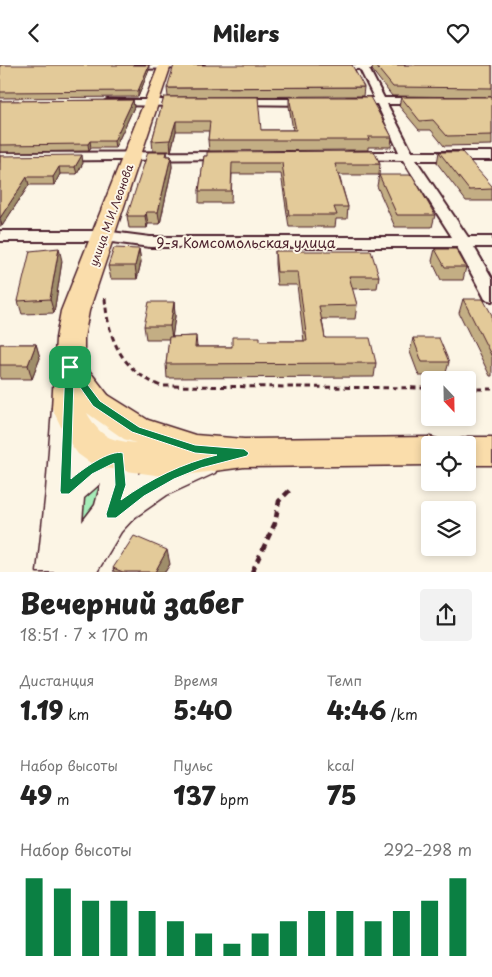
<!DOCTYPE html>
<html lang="ru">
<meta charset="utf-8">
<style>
body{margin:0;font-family:"Playpen Sans",sans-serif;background:#f2f2f2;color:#222;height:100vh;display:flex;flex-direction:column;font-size:19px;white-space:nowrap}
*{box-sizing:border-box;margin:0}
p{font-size:16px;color:#767676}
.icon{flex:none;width:28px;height:28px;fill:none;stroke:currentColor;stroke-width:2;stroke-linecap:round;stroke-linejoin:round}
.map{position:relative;height:507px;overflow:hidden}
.side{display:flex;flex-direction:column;background:#fff;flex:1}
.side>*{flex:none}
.needle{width:32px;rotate:158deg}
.buttons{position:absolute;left:421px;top:306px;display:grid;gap:10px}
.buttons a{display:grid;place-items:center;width:55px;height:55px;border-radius:5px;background:#fff;box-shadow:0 2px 8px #0003;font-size:25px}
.pin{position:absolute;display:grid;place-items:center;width:42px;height:42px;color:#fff;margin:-21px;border-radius:10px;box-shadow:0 2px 8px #0006}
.round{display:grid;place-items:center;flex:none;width:52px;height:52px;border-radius:5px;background:#f2f2f2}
.summary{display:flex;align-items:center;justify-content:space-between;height:85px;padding:0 20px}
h1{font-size:28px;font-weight:800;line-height:38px}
.stats{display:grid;grid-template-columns:repeat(3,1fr);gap:8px;height:85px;padding:5px 20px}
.stats div{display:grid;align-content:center}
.stats b{font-size:25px;font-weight:800}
.stats small{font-size:14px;font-weight:400}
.stats p{font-size:14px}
.chart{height:140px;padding:10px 20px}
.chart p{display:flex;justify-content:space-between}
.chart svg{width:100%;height:90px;margin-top:5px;stroke:#0b8043;stroke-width:6}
header{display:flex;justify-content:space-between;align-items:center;height:65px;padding:0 20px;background:#fff;font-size:22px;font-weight:800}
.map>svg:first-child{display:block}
</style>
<header><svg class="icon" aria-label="back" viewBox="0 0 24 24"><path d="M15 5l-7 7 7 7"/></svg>Milers<svg class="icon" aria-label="heart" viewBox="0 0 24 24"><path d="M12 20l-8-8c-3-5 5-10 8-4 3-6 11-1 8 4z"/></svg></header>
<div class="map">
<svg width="492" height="507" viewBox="0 0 492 507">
<rect width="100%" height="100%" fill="#fcf5e5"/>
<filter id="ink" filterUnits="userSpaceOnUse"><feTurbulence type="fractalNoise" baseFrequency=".02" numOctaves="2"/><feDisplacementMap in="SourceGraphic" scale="10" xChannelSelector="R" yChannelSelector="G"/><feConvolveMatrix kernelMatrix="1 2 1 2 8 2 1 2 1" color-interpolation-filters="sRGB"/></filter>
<g filter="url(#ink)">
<path fill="#a6ecb8" stroke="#788672" d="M99,422L104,424L70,498L81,436L93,423Z"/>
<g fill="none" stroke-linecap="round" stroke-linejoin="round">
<defs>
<path id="street" d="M118,0H204L200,3L122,4L119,3Z
M320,0H404L403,3L400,4H369L384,33H428L433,36L428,39H387L412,87H492V95H416L468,172H492V182H474L492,213V236L485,234L483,230L457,182H150L104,176H0V166H104L150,172H452L403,95L344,94L343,91L344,88L349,87H399L377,39H347L342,36L347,33H374L360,4H324L321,3Z
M232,34H315L320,37L315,40L228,39L227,37L228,35Z
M107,35H190L195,38L190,41L103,40L102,38Z
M230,87L235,88L236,91L235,94L0,96V88Z"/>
<path id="secondary" d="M96,326L108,330L129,375L134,374L147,378L152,388L147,398L138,401V409L166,396L202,383L215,388L220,398L215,408L167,430L134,453L121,467L97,507H37L46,426L52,343L56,334L68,331L81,336L84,330ZM84,350L98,384L84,391ZM101,418L95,440L82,457L84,433Z"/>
<path id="primary" d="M159,0H171L89,246L84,273V299L108,330L148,355L195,370L244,374L430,372L443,376L445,380H430V400L244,402L170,412L105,403L92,399L78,389L67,374L52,343L56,273L61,246ZM87,348L124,374L136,378C110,375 101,373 87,348Z
M468,372H492V400H468V380H453L455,376Z"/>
</defs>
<use href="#street" stroke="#4a1f2b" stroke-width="4"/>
<use href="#secondary" stroke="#4a1f2b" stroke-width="3"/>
<use href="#primary" stroke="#4a1f2b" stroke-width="3"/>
<path stroke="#4a1f2b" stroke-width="3" stroke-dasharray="5.5 4" stroke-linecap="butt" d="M105,233C108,274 121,305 161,321L430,323
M468,324H492"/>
<path stroke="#4a1f2b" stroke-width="4.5" stroke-dasharray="7 5" stroke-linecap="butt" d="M252,507L275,458L279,436L290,425"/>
<use href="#street" fill="#fcf5e5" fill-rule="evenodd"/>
<use href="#secondary" fill="#fcf5e5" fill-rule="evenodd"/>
<use href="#primary" fill="#faddab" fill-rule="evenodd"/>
</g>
<path fill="#c3ae84" stroke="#4a1f2b" d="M0,0L149,5L138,32L0,33Z
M373,0H492V32L392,31L372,5Z
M364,22L363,31L168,32L167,23Z
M164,32L261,65H293L289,41V32L392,72L391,82H368V85L209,86L208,75L209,66H176L171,86H153L152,76Z
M401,32H492V80L444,81L431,65H419L399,41Z
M133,35L134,42L115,83H91L89,86L0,87V36Z
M167,87L168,91H171L172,102L160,159H148L147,163H129L127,151Z
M439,87L492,121V136H466L437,98Z
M0,91L83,98L77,109H60L54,120H29L2,161H0Z
M204,91L380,99L379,110L435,150L432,162H395L377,121L379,110H339L348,142L347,154H336L335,162H289L281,109H232L231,138H199V126Z
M139,184L141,197L137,214H111L108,201Z
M435,184L466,202L463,215H441L432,196Z
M275,186L379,211L377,223L352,224L357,240L355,254H322L325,273L376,298L374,312L167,313L166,299L169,274H146L144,261L174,237L175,251L172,272L196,271L197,282H232L260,276H304L297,220H277L275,199Z
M62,196L54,248L22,249L18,236Z
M463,234L492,250V311H490L459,248Z
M413,273L449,297L445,311H419L410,287Z
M0,279H36L40,293L32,314H0Z
M170,499L165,507H114L113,503Z"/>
<path fill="#9f8d6b" stroke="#4a1f2b" d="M149,0V5L138,32V26Z
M133,35L134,42L115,83L114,76Z
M176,56V66L171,86L170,75Z
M90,76L91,83L89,86L88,79Z
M82,90L83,98L77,109L75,102Z
M171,91L172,102L160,159L158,147Z
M59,102L60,109L54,120L53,112Z
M27,112L29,120L2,161L0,153Z
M146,147L148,159L147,163L145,151Z
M59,183L62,196L54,248L50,234Z
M139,184L141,197L137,214L135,201Z
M174,237L175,251L172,274L170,261Z
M36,279L40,293L32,314L28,300Z
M167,485L170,499L165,507H155Z"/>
<path fill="#e3ca99" stroke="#4a1f2b" d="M0,0H149L138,26L0,27Z
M174,0H352L364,22L167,23Z
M375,0H492V23L393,22Z
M164,32H258L261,65H296L289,32H370L392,72H368L369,75H208L210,56H176L170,75L152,76Z
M401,32H492V70L447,71L433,55L420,56Z
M133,35L114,76H90L88,79L0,80V36Z
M374,86L380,99H335L348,142H334L337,150H289L282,98H232L231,126H199L204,91H207V87Z
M148,87H167L166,91H171L158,147H146L145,151H127Z
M439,87H462L492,121V124L469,125Z
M82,90L75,102H59L53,112H27L0,153V91Z
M379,110H412L435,150H397Z
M59,183L50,234L18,236L30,186Z
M114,183L139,184L135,201H108Z
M435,184H456L466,202H445Z
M275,186H371L379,211H349L357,240L319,241L325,273H370L376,298L166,299L169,272L196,271L195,282H232V272H260V276H307L298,207H277Z
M463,234H483L492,250V292Z
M149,237H174L170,261H144Z
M413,273H439L449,297H422Z
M0,279H36L28,300H0Z
M134,471L167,485L155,507H123L113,503Z"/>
</g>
<path fill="#0b8043" stroke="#fff" fill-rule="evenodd" d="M70,299L73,300L100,336L139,362L195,380L244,384L249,388L247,391L201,403L174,414L144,431L116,453H107L106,449L115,420L114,398L92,409L69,429H61L60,426L65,302ZM74,314L93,341L132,367L195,388L217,390C183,398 150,414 121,435L126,420L123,388C110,384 81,405 71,414Z"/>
<g text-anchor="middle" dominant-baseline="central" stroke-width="4" stroke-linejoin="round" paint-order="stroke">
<g font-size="11" fill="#4a1f2b" stroke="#fcf5e5">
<text transform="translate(111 150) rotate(-70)">улица М.И.Леонова</text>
</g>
<g font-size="14" fill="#4a1f2b" stroke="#fcf5e5">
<text x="246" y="177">9-я Комсомольская улица</text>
</g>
</g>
</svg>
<div class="buttons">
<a><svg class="needle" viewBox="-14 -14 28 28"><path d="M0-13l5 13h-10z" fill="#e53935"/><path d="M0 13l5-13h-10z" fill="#767676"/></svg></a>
<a><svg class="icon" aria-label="locate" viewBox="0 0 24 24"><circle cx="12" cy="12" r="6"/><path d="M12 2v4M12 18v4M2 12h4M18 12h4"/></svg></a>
<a><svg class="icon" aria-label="layers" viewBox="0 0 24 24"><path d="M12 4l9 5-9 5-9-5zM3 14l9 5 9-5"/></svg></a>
</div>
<div class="pin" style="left:70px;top:302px;background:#1e9e55"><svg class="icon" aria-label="arrive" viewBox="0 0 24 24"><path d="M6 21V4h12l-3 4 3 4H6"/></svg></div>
</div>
<section class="side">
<div class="summary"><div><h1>Вечерний забег</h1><p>18:51 · 7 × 170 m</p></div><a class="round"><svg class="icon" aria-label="share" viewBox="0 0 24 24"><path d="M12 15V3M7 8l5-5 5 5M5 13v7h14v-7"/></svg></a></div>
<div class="stats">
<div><p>Дистанция</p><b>1.19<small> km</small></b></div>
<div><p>Время</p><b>5:40</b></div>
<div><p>Темп</p><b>4:46<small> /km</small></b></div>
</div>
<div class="stats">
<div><p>Набор высоты</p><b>49<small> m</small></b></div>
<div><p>Пульс</p><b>137<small> bpm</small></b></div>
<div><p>kcal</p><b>75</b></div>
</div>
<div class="chart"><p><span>Набор высоты</span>292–298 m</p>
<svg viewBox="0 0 160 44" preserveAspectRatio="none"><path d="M5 44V6M15 44V11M25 44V17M35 44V17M45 44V22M55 44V27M65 44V33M75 44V38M85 44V33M95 44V27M105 44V22M115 44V22M125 44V27M135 44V22M145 44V17M155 44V6"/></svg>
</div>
</section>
